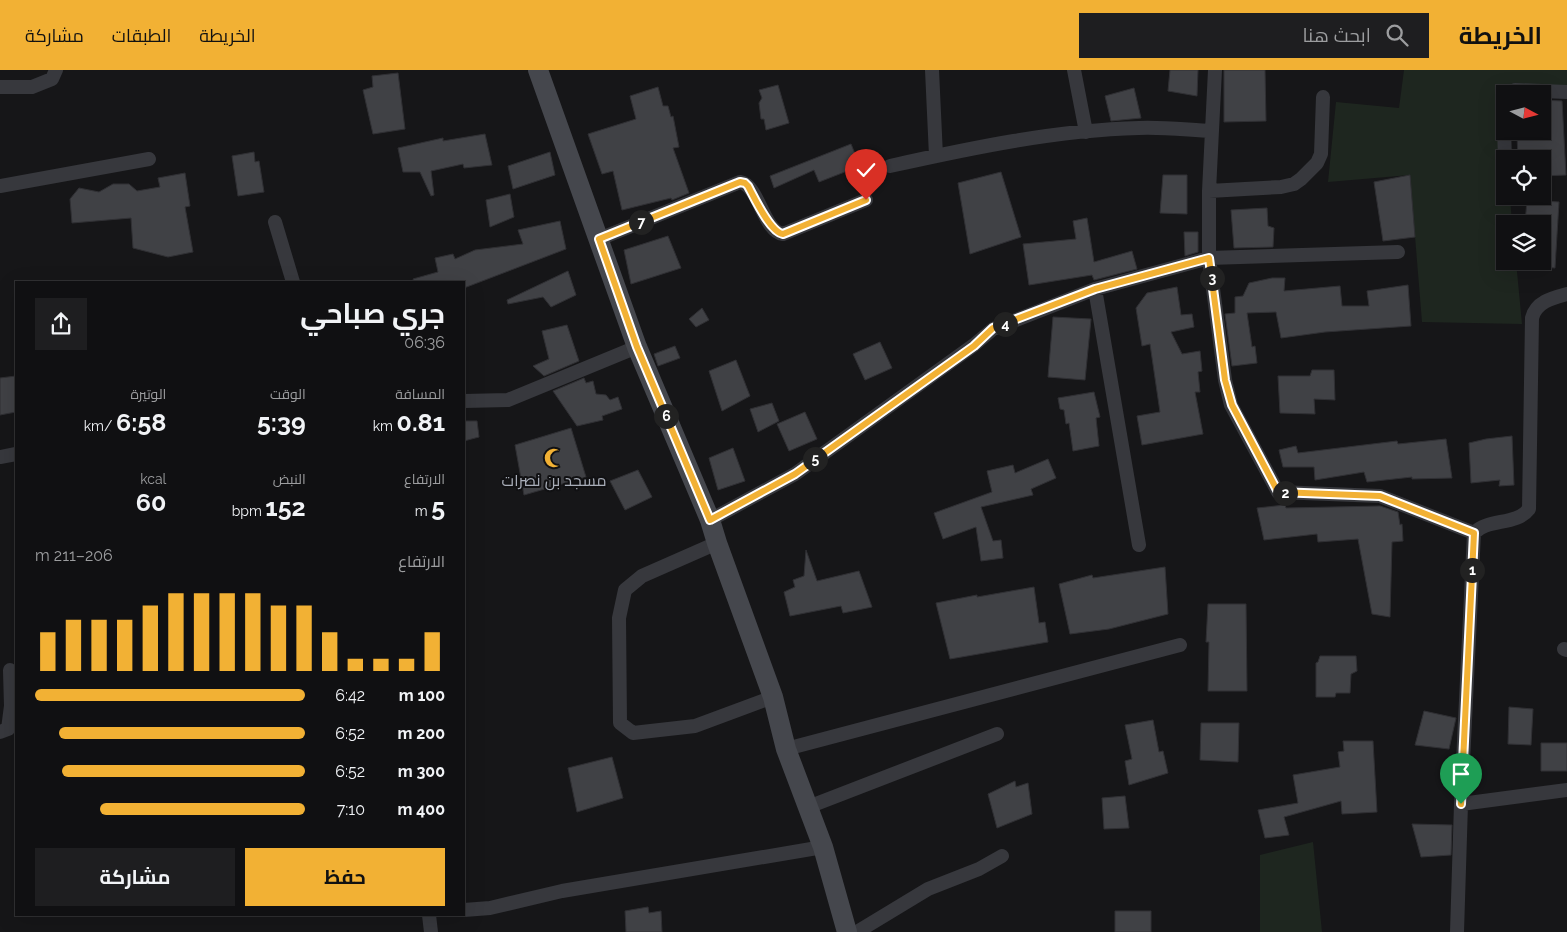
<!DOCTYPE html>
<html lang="ar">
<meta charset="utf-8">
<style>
body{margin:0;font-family:Raleway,Cairo,sans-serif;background:#1e1e20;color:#f1f3f6;direction:rtl;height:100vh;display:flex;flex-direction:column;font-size:19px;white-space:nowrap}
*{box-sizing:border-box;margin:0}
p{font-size:16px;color:#9c9d9f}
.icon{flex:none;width:28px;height:28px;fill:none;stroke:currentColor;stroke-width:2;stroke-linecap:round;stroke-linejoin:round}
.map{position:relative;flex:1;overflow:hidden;direction:ltr}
.drawer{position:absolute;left:15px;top:211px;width:450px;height:635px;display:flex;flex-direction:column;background:#101012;border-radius:0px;box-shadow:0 5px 20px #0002,0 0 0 1px #303032;direction:rtl}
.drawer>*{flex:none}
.needle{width:32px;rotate:97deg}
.fabs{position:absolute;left:1496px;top:15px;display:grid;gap:10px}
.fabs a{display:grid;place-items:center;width:55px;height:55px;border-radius:0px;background:#101012;box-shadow:0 5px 20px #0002,0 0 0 1px #303032;font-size:25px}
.pin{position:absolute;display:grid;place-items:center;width:42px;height:42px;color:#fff;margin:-51px -21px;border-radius:50% 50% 50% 0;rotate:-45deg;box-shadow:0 0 5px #0007}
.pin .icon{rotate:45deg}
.km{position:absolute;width:25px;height:25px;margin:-12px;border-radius:50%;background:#222;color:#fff;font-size:14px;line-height:25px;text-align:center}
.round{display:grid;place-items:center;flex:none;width:52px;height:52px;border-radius:0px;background:#1e1e20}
.headline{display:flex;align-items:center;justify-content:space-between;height:85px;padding:0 20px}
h1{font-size:28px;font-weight:700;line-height:38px}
.metrics{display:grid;grid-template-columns:repeat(3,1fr);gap:8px;height:85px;padding:5px 20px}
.metrics div{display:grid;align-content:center}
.metrics b{font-size:25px;font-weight:700}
.metrics small{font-size:14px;font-weight:400}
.metrics p{font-size:14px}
.chart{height:140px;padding:10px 20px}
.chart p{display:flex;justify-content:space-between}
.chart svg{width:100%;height:90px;margin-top:5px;stroke:#f2b134;stroke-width:6}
.action{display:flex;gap:10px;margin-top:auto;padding:10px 20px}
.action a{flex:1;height:58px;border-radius:0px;background:#f2b134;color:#111;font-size:20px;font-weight:700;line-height:58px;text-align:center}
.action a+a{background:#1e1e20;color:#f1f3f6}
ul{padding:0 20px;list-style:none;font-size:16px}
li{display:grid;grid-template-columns:80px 60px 1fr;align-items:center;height:38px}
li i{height:12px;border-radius:6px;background:#f2b134}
header{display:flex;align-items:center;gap:30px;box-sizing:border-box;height:70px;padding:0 25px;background:#f2b134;color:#111}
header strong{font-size:24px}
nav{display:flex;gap:28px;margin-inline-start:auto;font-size:18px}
.search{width:350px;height:45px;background:#1e1e20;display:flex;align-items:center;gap:12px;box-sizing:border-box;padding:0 18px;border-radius:0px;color:#9c9d9f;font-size:19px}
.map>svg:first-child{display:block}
</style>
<header>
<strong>الخريطة</strong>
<div class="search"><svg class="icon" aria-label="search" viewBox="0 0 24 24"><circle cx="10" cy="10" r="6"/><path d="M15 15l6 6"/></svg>ابحث هنا</div>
<nav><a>الخريطة</a><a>الطبقات</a><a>مشاركة</a></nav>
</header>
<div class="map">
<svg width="1567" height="862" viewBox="0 0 1567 862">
<rect width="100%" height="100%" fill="#161618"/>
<path fill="#1e261f" d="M1404,0H1567V23L1505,24V126H1510L1512,154H1505V191H1516L1522,254L1422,252L1410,105L1328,112L1336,32L1399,38Z
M1313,772L1322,862H1260V785Z"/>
<path fill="#404145" stroke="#303034" d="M1170,0H1198L1197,26L1168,21Z
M1224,0H1265L1266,51L1224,52Z
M398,3L405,59L373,64L363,20L373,17L372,6Z
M778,15L789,53L766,60L764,49H761L759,33L762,28L759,20Z
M658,17L663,36H668L671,47L673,46L679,77L673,78L689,123L672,130L671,128L622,140L613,101L602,104L588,64L636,49L630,26Z
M1134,18L1141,48L1111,51L1105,26Z
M1542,30L1562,31L1566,105L1542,106V89H1518L1517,65L1542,64Z
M485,64L492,95L464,98L463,94L431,101L434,125L431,126L420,102H403L398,78L443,68V71Z
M851,74L860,96L819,112L814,100L774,118L770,106Z
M254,82L255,92L259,91L264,122L238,126L232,86Z
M550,82L555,105L513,119L508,96Z
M1001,102L1021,167L970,184L958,113Z
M185,103L190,136L185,137L193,182L168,187L133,178L131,148L72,153L70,129L79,118L99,122L113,114H129L137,121L160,117L158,108Z
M1163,105H1187V144L1160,143Z
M1410,105L1415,167L1383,171L1374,112Z
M510,124L514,147L490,157L486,130Z
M1527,130L1559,132L1555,198L1542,197V154H1525Z
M1267,138L1268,156L1274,158L1273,177L1234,178L1231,140Z
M1087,148L1094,192L1132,181L1137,199L1094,210L1092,205L1029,215L1023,174L1076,169L1073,151Z
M560,151L566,179L464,218V212H414L413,209L438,202L435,188L453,184L455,189L475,180L523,174L518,160Z
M1184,162H1198V182L1185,186Z
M668,166L681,198L631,214L624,180Z
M568,201L576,225L551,237L543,227L508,234L507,230Z
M1272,208H1285L1284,221L1340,216L1342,236H1369L1367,221L1408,215L1411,256L1325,262L1281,268L1276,242L1247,243L1252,277L1255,276L1257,293L1232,296L1225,244L1235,243V227L1243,226L1249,213Z
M1177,217L1181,245L1192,244L1194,257L1171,262L1182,284L1200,281L1202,301L1198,302L1200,322H1195L1203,364L1142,375L1137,346L1160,342L1150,274L1142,276L1136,238L1147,223Z
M702,238L709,250L696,257L689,249Z
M1053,247L1091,249L1085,310L1048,307Z
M567,255L579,291L544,306L533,296L549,289L542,261Z
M880,272L892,298L865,310L853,284Z
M675,276L680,288L658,296L654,284Z
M736,290L750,326L722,341L709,301Z
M1312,300H1334L1335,330L1314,329L1315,344L1280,343L1278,306H1310Z
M16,306V342L0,345V308Z
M584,308L586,313L593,311L596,324L606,325L610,330L618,327L622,339L602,346L603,350L577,356L553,321Z
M1094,322L1100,347L1096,348L1099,376L1073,381L1069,353L1066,354L1064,340L1060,339L1058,328Z
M772,333L779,351L758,362L750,339Z
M805,342L817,369L789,381L777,354Z
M464,351H477L479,367L464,371Z
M571,358L586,407L524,425L515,375Z
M1512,366L1514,415L1499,416L1500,410L1471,413L1469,373L1486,369Z
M1446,369L1452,408L1412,409V407L1367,412L1364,402L1315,410L1314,397H1283L1279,380L1296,376L1298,383L1397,371L1398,374Z
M733,378L745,411L718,420L709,388Z
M1048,389L1056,408L1031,419L1033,425L981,437L993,471L1001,470L1003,488L981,491L976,457L943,469L934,443L992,422L987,401L1013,395L1015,403Z
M638,400L652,427L625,440L610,411Z
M1285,435L1286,438L1380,436L1398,442L1400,455L1402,454L1403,471L1392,472L1390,547L1372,544L1358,469L1318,472L1317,464L1264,470L1257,438Z
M806,480L817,511L859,501L872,537L843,543L841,536L790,546L784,522L795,517L793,510L804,506Z
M1165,497L1168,544L1109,559L1070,564L1059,514L1092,505L1093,508Z
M1034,517L1039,553L1045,552L1048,572L950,589L936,533L977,525V527Z
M1208,534H1246L1247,621H1208L1209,572H1206Z
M1320,586H1356L1357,601L1351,604L1350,623H1336L1335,627H1316V593L1318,592Z
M1509,637L1533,639L1531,675L1508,674Z
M1424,641L1456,648L1449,679L1415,675Z
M1153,650L1159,682L1163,681L1168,703L1129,715L1125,691L1132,689L1125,655Z
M1201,653H1239L1238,692L1200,690Z
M1343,671H1373L1377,742L1342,744L1341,731L1284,747L1289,765L1265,768L1258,740L1298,733L1293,705L1340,697L1338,682L1344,681Z
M1541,673H1567V701H1541Z
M612,687L623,728L577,742L568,698Z
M1015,711L1016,717L1028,713L1032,744L997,758L988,724Z
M1125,726L1129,758L1104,759L1102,728Z
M1412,754L1452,755L1451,785L1421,787Z
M648,837L649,843L661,841L662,862H626L625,841Z
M1115,841H1151V862H1115Z"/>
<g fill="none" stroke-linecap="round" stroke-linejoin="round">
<path stroke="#37383d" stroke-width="14" d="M932,0L936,86
M1074,0L1086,62
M1215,0L1209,121V188L1225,310L1231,335L1278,422L1380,426L1474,463
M0,17H32L52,9L56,0
M1508,24L1515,20L1567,22
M1505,26L1503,29L1505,89
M890,96C971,78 1056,60 1139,58C1164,57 1188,60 1212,61
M0,116L149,89
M1209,121L1281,117L1294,114L1301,109L1317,93L1321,84L1323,27
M275,152L293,212
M599,169L740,112C759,115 763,161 783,164L866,130
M1095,219L1139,475
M464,331L508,330L637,277
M0,387L16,384
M710,450L795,404L974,275L993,259L1095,219L1209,188L1398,182
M717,473L642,506L625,520L619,548L620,653L633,663L695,656L773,627
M1564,579L1567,580
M0,662L8,659L11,636L10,600
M786,679L1180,575
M1461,734L1567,720
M808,737L997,664
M464,840L490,838L562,821L823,777
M429,845L431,862
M857,862L928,819L979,799L1002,786
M1457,862L1461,734L1474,463C1488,448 1516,456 1529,439L1532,248C1536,232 1552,228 1567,224"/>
<path stroke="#45474d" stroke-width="20" d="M538,0L637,277L710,450L717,473L773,627L786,679L823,777L847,862"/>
</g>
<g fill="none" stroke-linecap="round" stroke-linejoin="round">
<defs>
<path id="route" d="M866,130L783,164C770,162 754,127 748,116L745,113L740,112L599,169L637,277L710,450L795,404L974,276L993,258L1095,219L1209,188L1225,310L1232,335L1278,422L1380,426L1474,463L1461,734"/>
</defs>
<use href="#route" stroke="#fff" stroke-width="10"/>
<use href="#route" stroke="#f2b134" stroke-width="6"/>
</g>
<defs>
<symbol id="mosque-bare" viewBox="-9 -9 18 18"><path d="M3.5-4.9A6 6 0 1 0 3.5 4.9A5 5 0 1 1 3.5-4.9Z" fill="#f2b134" stroke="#111113" stroke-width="2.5" paint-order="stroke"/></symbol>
</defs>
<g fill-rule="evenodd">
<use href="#mosque-bare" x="540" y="374" width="28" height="28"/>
</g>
<g text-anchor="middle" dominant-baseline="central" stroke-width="4" stroke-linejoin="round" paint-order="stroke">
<g font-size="16" fill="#a8adb8" stroke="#111113">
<text x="554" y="410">مسجد بن نصرات</text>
</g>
</g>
</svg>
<div class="fabs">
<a><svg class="needle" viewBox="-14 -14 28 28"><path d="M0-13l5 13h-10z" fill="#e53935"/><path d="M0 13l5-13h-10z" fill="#9c9d9f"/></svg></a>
<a><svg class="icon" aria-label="locate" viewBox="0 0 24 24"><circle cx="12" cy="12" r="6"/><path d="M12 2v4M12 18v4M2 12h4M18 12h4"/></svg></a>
<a><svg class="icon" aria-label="layers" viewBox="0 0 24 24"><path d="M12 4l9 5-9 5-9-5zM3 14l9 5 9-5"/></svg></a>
</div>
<div class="pin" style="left:1461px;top:734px;background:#1e9e55"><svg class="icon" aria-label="arrive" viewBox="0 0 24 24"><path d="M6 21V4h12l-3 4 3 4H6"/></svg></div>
<div class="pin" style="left:866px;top:130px;background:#d93025"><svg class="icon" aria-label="check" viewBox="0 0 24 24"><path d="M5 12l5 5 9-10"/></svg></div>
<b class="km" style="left:1472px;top:500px">1</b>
<b class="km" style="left:1285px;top:423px">2</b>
<b class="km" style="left:1212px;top:208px">3</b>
<b class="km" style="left:1005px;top:254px">4</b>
<b class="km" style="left:815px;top:389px">5</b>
<b class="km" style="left:666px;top:346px">6</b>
<b class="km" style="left:641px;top:152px">7</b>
<section class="drawer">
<div class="headline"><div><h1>جري صباحي</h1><p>06:36</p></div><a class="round"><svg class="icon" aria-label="share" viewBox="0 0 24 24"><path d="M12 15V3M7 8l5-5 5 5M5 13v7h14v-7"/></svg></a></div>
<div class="metrics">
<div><p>المسافة</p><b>0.81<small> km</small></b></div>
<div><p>الوقت</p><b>5:39</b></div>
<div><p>الوتيرة</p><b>6:58<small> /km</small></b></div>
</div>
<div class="metrics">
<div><p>الارتفاع</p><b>5<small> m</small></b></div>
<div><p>النبض</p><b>152<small> bpm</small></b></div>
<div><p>kcal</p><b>60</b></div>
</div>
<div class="chart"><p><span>الارتفاع</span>206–211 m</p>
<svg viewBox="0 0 160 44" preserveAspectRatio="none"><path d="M5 44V25M15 44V19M25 44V19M35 44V19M45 44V12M55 44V6M65 44V6M75 44V6M85 44V6M95 44V12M105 44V12M115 44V25M125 44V38M135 44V38M145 44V38M155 44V25"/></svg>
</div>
<ul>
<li><b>100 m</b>6:42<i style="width:100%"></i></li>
<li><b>200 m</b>6:52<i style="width:91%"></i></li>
<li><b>300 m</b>6:52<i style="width:90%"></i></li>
<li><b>400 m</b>7:10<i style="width:76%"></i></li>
</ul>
<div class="action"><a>حفظ</a><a>مشاركة</a></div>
</section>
</div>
